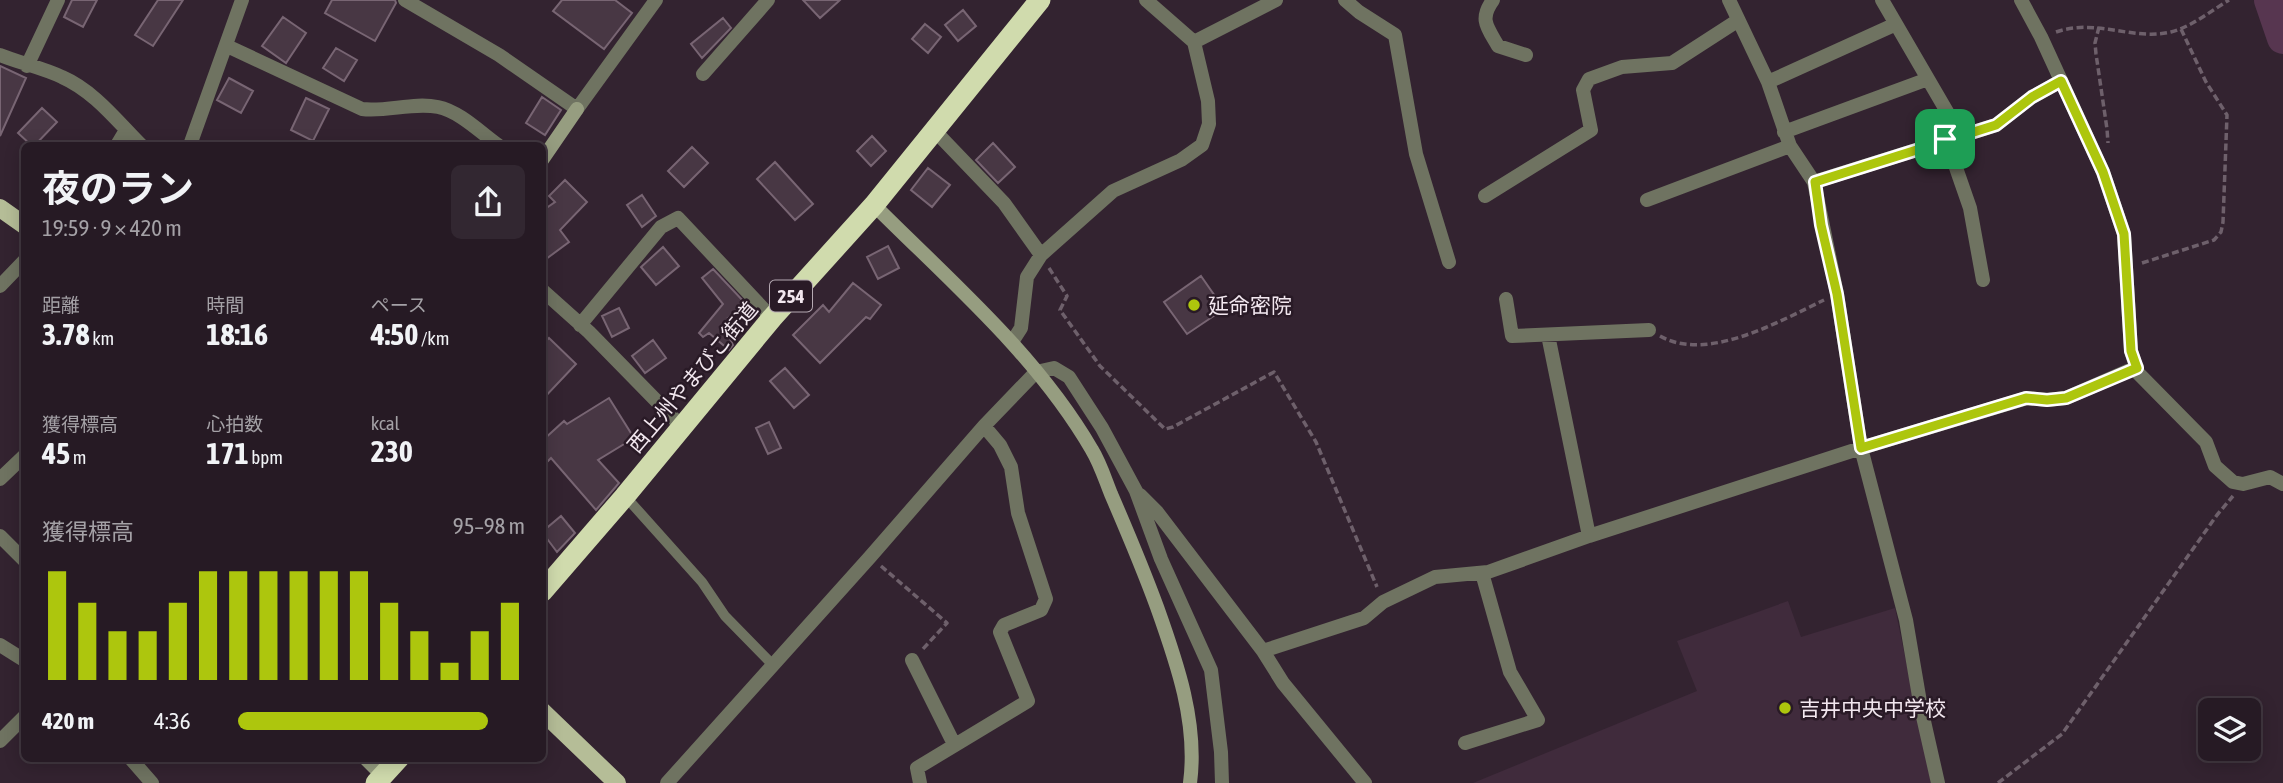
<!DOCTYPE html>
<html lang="ja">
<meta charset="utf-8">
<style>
body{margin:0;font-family:"Asap Condensed","Noto Sans JP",sans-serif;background:#322731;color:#f1f3f6;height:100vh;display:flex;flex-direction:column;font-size:26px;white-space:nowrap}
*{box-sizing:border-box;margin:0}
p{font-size:23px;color:#a4a1a6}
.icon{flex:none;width:38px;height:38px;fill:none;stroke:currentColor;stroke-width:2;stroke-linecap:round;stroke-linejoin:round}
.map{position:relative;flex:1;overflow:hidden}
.drawer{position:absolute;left:21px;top:142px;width:525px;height:620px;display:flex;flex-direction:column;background:#261a24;border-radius:10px;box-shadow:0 4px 18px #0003,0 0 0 2px #423841}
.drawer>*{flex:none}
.controls{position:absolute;left:2198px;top:698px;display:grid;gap:14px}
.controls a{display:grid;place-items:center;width:63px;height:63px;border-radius:10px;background:#261a24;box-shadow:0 4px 18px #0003,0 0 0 2px #423841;font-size:35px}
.pin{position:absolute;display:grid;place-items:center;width:60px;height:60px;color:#fff;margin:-30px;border-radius:14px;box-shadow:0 4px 10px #0006}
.round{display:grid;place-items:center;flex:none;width:74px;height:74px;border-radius:10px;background:#322731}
.headline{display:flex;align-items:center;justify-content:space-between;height:119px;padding:0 21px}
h1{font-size:38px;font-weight:700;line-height:52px}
.stats{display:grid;grid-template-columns:repeat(3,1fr);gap:10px;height:119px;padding:7px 21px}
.stats div{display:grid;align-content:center}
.stats b{font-size:30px;font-weight:700}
.stats small{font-size:19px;font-weight:400}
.stats p{font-size:19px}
.chart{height:196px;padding:14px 21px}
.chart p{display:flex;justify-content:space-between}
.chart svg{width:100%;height:126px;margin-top:7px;stroke:#adc60d;stroke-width:6}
ul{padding:0 21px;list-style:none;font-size:23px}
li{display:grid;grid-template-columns:112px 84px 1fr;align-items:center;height:52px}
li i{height:18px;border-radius:9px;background:#adc60d}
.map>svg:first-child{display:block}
</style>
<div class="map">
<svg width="2283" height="783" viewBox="0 0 2283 783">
<rect width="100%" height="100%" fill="#332330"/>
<path fill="#402b3c" d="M1788,601L1801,637L1895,608L1931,783H1473L1697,691L1677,641Z"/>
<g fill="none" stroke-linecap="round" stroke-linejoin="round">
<path stroke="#573650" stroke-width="32" d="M2270,0L2283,38"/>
</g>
<path fill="#483744" stroke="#786573" stroke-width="2" d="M72,0H97L83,27L64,17Z
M158,0H183L153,46L135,35Z
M332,0H395L396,3L375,41L325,13Z
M562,0H615L632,13L604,49L553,11Z
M803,0H840L820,18Z
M963,10L976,26L958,41L945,25Z
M283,17L306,33L286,63L262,46Z
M723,18L731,28L702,58L691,44Z
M925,24L941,37L928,53L912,39Z
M336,48L357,60L344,81L323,68Z
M0,66L26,78L0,136Z
M229,78L253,91L241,113L217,100Z
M542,97L561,110L545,135L526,123Z
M306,98L329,109L313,141L291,130Z
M42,108L57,122L35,145H31L18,133Z
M872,136L886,151L871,166L857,151Z
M993,143L1015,167L998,183L976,160Z
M692,147L708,163L684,187L668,171Z
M775,162L813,204L795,220L757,179Z
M928,168L950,185L932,207L911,190Z
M565,180L587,202L560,230L569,242L542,262V211L555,202L549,196Z
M642,195L656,216L642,227L627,205Z
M888,246L899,268L878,279L867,257Z
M663,247L679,266L656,285L641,267Z
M713,269L746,304L728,318L737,325L727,332L733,345L729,350L709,333L703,337L699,333L723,304L702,278Z
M1201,276L1224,309L1187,334L1164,302Z
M853,283L881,305L870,319L866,317L820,363L793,335L823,305L829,312Z
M619,308L629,328L612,337L602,316Z
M549,338L576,364L542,400V345Z
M653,340L666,358L645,373L632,356Z
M785,368L809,395L794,408L770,381Z
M609,398L634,438L598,460L619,483L596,510L551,458L542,467V441L564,421L567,424Z
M769,422L781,448L768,454L756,428Z
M561,516L575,533L557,552L542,532Z"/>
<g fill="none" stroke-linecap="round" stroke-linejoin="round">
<path stroke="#6e606b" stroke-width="3.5" stroke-dasharray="7 3.5" stroke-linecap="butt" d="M2099,27L2095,43L2096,54L2107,129L2108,143
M2056,32C2096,18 2132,41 2171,32C2191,27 2211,11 2229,0
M2142,263L2214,240L2221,232L2223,222L2227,115L2206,82L2181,29
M1049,268L1067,296L1060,310L1100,366L1165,429L1173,427L1274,372L1316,442L1377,587
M1660,336C1707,363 1780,321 1824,300
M881,566L947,623L921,651
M1998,783L2062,734L2217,515L2233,496"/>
<path stroke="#6f7361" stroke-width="10" d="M625,496L702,582L725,616L772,664"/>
<path stroke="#6f7361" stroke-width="14" d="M405,0L499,55L577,109L656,0
M1345,0L1359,12L1395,35L1416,154L1449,262
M1493,0C1479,19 1487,27 1498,46L1526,55
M1729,0L1768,82L1790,146L1814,182L1837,294L1861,448L1906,620L1921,708L1938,783
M1882,0L1960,134
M2021,0L2041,37L2103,172L2124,234L2131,351L2138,373L2206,442L2215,466L2233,482L2243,484L2270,477L2283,484
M1194,42L1276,0
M227,46L362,109C387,112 413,102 438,107C459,111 481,133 498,145
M0,55C20,63 43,68 62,77C94,91 117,121 141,145
M27,66L58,0
M703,74L768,0
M1768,82L1896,24
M933,129L1004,203L1041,255L1027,277L1021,328L1012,342
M1784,132L1928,79
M1946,139L1970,208L1983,280
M117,145L126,130
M190,145L242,0
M1814,182L1996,125L2032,97L2061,81
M1485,196L1591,130L1583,90L1589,79L1622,67L1672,63L1737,21
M1647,200L1790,146
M1041,255L1113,191L1181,160L1202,145L1209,124L1208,101L1194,42L1146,0
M0,286L24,261
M542,290L589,332L681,426
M1506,299L1512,336L1649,330
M580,325L661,227L678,218L772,318
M1548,335L1589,536
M0,479L24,456
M1140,495L1157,512L1263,651L1283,683L1365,783
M0,536L24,560
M0,645L24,660
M1263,651L1364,618L1383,602L1435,577L1488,572L1589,536L1861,448L2027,398L2047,400L2066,398L2137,367
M912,660L954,744
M0,741L24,717
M1465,743L1538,720L1510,672L1482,573
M130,758L152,783
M667,783L870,557L984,426L1036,372L1054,368L1069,377L1102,428L1136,491L1161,559L1211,670L1221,752L1222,783
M920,783L917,768L1028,701L1000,632L1004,625L1041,610L1046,599L1018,513L1011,467L1000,445L984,426"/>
<path stroke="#969d80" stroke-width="14" d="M542,160L577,109
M874,205C951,282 1036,354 1092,450C1100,463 1105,479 1111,494C1127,531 1143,569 1157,607C1177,663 1198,723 1190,783
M365,758L383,776"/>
<path stroke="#b5bd97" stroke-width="18" d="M0,208L24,225
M542,711L617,783"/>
<path stroke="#d0dbad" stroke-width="21" d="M542,592L625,496L772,318L874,205L1040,0
M376,783L399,758"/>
</g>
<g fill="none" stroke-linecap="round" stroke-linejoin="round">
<defs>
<path id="route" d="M2061,81L2103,172L2124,234L2131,351L2137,368L2066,398L2047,400L2026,398L1861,448L1837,294L1821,225L1815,182L1996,125L2032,97Z"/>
</defs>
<use href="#route" stroke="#fff" stroke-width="14"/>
<use href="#route" stroke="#adc60d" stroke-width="9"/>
</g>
<g fill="#adc60d" stroke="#291a26" stroke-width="2.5">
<circle cx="1194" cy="305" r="7"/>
<circle cx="1785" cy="708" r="7"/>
</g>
<g text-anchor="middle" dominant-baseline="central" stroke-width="5" stroke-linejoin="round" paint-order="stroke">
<rect fill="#291a26" stroke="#b6aab3" stroke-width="2" x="770" y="280.5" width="42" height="31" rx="5"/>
<g font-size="19" font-weight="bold" fill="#f2e7ef">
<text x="791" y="296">254</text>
</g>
<g font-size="21" fill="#f2e7ef" stroke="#291a26" text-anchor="start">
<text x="1208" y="305">延命密院</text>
<text x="1799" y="708">吉井中央中学校</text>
</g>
<g font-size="21" fill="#f2e7ef" stroke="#291a26">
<text transform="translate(692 377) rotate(-50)">西上州やまびこ街道</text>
</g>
</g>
</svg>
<div class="controls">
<a><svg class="icon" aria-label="layers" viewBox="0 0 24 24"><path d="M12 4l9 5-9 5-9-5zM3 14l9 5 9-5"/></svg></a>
</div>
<div class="pin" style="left:1945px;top:139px;background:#1e9e55"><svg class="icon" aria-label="arrive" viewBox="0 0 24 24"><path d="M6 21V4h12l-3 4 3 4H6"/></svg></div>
<section class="drawer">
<div class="headline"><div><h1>夜のラン</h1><p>19:59 · 9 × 420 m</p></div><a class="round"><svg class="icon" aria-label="share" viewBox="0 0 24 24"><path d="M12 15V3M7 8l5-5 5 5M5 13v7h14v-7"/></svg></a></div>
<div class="stats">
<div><p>距離</p><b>3.78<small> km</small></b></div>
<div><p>時間</p><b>18:16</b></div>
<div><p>ペース</p><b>4:50<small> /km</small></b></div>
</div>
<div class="stats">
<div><p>獲得標高</p><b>45<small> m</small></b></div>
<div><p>心拍数</p><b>171<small> bpm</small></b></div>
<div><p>kcal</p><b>230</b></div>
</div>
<div class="chart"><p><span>獲得標高</span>95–98 m</p>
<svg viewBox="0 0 160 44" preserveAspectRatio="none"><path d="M5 44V6M15 44V17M25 44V27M35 44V27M45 44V17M55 44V6M65 44V6M75 44V6M85 44V6M95 44V6M105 44V6M115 44V17M125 44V27M135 44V38M145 44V27M155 44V17"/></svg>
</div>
<ul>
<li><b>420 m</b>4:36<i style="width:87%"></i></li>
</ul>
</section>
</div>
